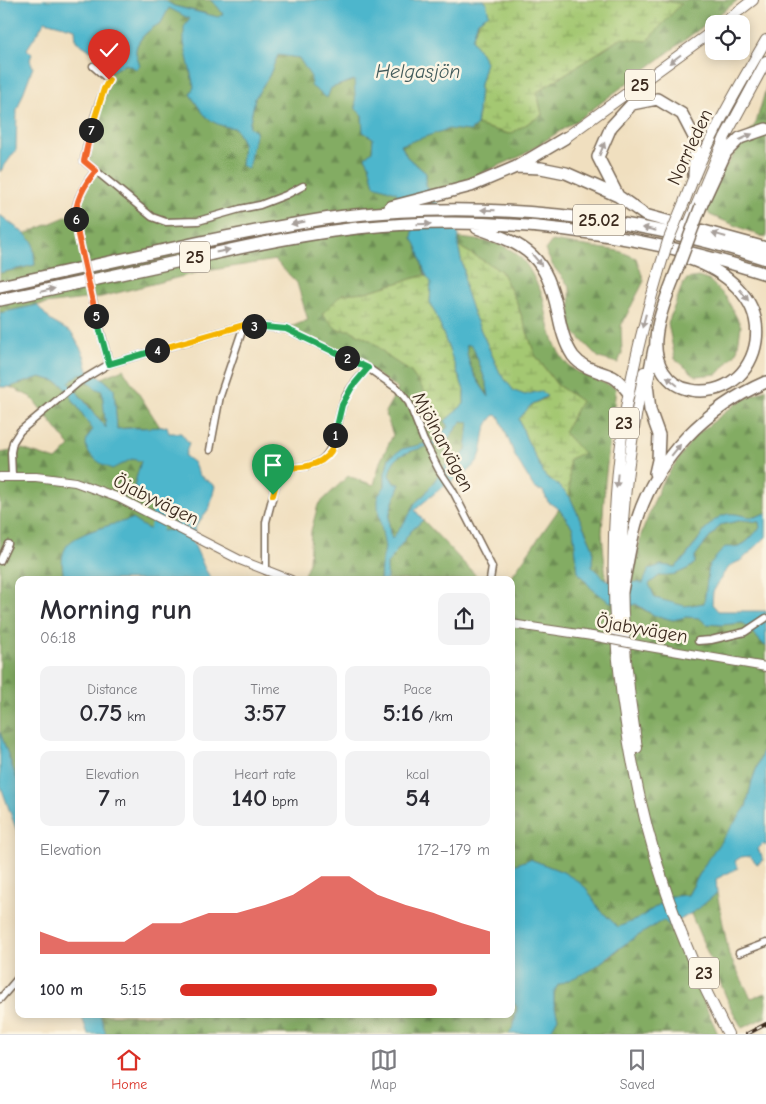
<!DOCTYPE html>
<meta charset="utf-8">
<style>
body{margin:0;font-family:"Comic Neue",sans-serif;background:#f2f2f3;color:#2b2b33;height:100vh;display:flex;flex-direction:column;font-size:19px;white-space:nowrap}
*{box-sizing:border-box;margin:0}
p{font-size:16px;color:#7c7c81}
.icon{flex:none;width:28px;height:28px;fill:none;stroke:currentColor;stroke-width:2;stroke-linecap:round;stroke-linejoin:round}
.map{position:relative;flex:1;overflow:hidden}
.panel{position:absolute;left:15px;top:576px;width:500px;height:442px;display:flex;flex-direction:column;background:#fff;border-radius:10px;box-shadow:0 2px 12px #0003}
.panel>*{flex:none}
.buttons{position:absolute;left:705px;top:15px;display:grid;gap:10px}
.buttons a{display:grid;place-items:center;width:45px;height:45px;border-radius:10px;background:#fff;box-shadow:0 2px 12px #0003;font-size:25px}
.pin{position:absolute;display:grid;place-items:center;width:42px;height:42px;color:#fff;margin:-51px -21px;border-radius:50% 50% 50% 0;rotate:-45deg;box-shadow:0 0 5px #0007}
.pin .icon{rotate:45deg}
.km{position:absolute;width:25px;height:25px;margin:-12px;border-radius:50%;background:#222;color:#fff;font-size:14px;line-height:25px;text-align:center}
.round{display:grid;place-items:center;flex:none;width:52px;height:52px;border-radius:10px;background:#f2f2f3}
.head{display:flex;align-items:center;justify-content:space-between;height:85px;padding:0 25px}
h1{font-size:28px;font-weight:700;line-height:38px}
.figures{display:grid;grid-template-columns:repeat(3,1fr);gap:8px;height:85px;padding:5px 25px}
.figures div{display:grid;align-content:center;border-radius:10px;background:#f2f2f3;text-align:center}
.figures b{font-size:25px;font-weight:700}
.figures small{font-size:14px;font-weight:400}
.figures p{font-size:14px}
.chart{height:140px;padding:10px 25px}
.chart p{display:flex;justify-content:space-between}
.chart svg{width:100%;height:90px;margin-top:5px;fill:#d93025;opacity:.7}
ul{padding:0 25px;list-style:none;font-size:16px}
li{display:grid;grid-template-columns:80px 60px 1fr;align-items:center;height:38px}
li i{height:12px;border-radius:6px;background:#d93025}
.tab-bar{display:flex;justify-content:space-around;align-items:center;height:70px;border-top:1px solid #e1e1e2;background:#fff;font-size:14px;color:#7c7c81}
.tab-bar a{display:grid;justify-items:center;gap:2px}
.tab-bar .selected{color:#d93025}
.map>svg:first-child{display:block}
</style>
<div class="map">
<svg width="766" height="1034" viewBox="0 0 766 1034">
<defs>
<pattern id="forest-firs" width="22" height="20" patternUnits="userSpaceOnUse" patternTransform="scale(1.25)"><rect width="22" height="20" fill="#83ac64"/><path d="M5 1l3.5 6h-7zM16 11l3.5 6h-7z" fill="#6c8c52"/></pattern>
<pattern id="wetland-marsh" width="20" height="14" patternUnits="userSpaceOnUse" patternTransform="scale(1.25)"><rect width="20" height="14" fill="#a4c872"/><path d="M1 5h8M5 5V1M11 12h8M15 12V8" fill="none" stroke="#87a35d"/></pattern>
</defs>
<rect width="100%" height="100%" fill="#fcf5e5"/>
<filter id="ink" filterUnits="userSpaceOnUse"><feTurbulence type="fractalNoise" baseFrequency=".02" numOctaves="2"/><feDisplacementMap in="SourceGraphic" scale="10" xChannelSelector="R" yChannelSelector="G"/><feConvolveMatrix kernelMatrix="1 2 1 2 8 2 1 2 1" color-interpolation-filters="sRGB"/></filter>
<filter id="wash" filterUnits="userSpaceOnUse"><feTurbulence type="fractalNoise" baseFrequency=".0096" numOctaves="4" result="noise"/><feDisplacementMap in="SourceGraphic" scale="20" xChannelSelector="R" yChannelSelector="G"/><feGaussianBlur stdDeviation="1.12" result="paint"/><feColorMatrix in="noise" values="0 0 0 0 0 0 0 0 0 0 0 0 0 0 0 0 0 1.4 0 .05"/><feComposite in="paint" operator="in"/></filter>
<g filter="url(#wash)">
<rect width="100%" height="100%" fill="#f0dfbf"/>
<path fill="url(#forest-firs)" stroke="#5f6b41" d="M164,0H210L217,5L223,15L218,18L212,17L205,13L174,6Z
M661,0H738L582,117L521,156L461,182L430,191L426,185V173L407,157L401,144L449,128L470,131L477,125L510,134L542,115L537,92L621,38L681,4Z
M169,8L191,19L184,43L194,87L190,94C204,115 208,125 235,128L243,143L241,165L255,98L269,76L278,55L299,58L327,98L331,88L355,80L356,109L362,115L363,132L373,138L372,151L365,157L369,164L374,185L396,191L413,232L412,238C421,250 420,262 425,275L366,292L342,294L350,330L372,341L390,358L411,372L425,392L433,409L445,421L448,427L438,441L402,449L385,473L383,532L385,548L381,566L380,580H302L309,562L311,531L318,505L348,476L374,485L380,462L393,435L385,412L398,389L368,368L286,329L308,320L297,283L275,260L200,272L101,297L37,305L0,313V273L35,265L33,242L25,234L75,213L83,190L95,171L84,161L109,80V72L126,64L136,69L139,65C138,60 135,53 136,49C138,38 152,27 161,23Z
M766,88V238L710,215L704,207L719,176L756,123Z
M459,238C493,242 516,242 533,276C536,283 541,290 543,297C547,317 551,342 563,359C573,375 600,380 616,388L605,481L602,533L606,580L592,567L593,548L570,497L569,459L582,453L564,432L581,401L557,385L535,355L517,303L501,271L458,246Z
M552,241L619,251L636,258L644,281L621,326L622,353L618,363L599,358L571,329L570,287L553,266L545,250Z
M698,277L710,281L726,297L741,326L737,352L718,374L696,376L675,359L668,323L682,286L687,279Z
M467,344L473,346L487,385L490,398C480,384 464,362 467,344Z
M123,369L160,427L147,429L138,427L117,429L114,389L102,378Z
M81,372L95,388L102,391L107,429L88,404L68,382Z
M40,377L55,381L63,385L93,430L87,436L125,462L132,459L141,461L134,487L147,498L177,515L173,530C153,532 149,531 132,519L87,532L62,563L64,580H19V785L0,732V453L22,449L56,460L70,446L31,397L10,387Z
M766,389V513C763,514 758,516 755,517C744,518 736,511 724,515C704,522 692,554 675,567L661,565L643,583H632L641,535L661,484L694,437L737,403Z
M462,421L469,422L466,450L457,462L447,464L425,494L415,503L408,517L392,540C385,521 393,502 400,484L394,483L389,475C391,468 392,462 398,457C405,452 436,443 445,443Z
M559,509L573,528L578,572L653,615L673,620L686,617L699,618L708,624L721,625L743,623L766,647V742L752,781L746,807L697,878L688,895L662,897L660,904L638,919L618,927L599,909L586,888L563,872L530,859L511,866V580H509Z
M423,520L480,580H387V564L410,532Z
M743,520L759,522L760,528L746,542L709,565L704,603L685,607L655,598L649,584L659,576L676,574L689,568L695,563V556C703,544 712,537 720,525Z
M717,893L729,955L751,998L766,993V1017L742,1028L731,1008L691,914Z
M663,920L670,926L718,1034H549L558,1018C555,1006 551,996 558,985L610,957L625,944Z
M511,999L517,1007L514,1026L509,1034H106L100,1015H511Z"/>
<path fill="url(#wetland-marsh)" stroke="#707948" d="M482,0H661L681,4L647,41L621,38L537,92L542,115L510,134L477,125L480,84L486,62L472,39L486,3Z
M458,246L501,271L517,303L535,355L557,385L581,401L564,432L583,453L569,459L570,497L558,485L545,476L526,438L519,419L531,405L547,397L540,391L525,395L514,391L500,373L473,313L465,289L464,271Z
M425,275L432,282L430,302L437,317L464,390V404L445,421L433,409L425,392L411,372L390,358L372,341L350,330H338L322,314L342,294L366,292Z"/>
<path fill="#4eb6cc" stroke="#447075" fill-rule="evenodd" d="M0,0H164L174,6L218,17L223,14L217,6L210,0H482L486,2L489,14L478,21L472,39L486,62L480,84L477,125L470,131L448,129L401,145L407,157L426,173V185L459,235L458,246L464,271L465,289L473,313L500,373L514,391L525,395L540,391L547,396L531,405L519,419L526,438L545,476L558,485L570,497L593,548L592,567L606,580L643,583L649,569L661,565L675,567C693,554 704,522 724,515C736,511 744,518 755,517C758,516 763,514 766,513V537L742,560L731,565L724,573L713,592L712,604L718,611H766V647L743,623L721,625L707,624L699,618L686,617L673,620L653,615L636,604L629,606L608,601L591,588L578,572L573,528L559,509L548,502L543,491L535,489L515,456L499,416L495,415C480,428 486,443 479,458C474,470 453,480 443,487C433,494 424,502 415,510L423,520L410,532L387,564V580H380L381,566L385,548L378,509V496L385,486V473L389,458L402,449L437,441L433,435L438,431L443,432L448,427L445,421L464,404V390L437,317L430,302L431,282C419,268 423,253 412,238L413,231L396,192L374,185L369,164L365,157L372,151L373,138L363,132L362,115L356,109L354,80L331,88L327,98L311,86V77L299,58L278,55L269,76L255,98L249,127L256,131L248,169L241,165L243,143L235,128C208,125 204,115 190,94L194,87L184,43V27L190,19L169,8L161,23C152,27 138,38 136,49C135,53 138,60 140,65L136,69L126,64L109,72L103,59L76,41L75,29L45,21L27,49L32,54L30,60L33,67L17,110L16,150L0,172ZM467,344L473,347L487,385L489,397C479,384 464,361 467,344ZM462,421L469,422L466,450L457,462L447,463L425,494L415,503L408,517L392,539C384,520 393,502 400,484L394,483L389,475C391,468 392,462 398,457C405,452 436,443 445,443ZM743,520L759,522L760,528C746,542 745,548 725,547L709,565L704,603L685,606L655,598L649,584L659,576L676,574L689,568L695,563V556C703,544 712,536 720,525Z
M0,215L25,234L33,242L35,265L0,273Z
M37,305L51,321L72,333L84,355L88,371L102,378L114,389L117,429C134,427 150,429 167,426L169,433H181L189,443L185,456L194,463L199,475L215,486L210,507L196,526L193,542L205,569L212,580H64C63,570 60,559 65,549C71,533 116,524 132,519C149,531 153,532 173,530L177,515L147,498L134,486L141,461L132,459L112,469C96,462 75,448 93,430L63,385L55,381L40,377L10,387H0V313ZM81,373L95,388L102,391L106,428L69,382Z
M0,732L19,785V837L0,784Z
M766,742V846L763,844L758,849L764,860L757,864L750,856L741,857L735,861L738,868L716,879L717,893L698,909L670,926L663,920L625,944L591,970L558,985L554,992V1004L558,1018L549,1034H509L514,1025L517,1007L511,999V866L530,859L563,872L576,880L586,888L599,909L618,927L638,919L660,904L662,897L688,895L708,859L746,807L752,781Z
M81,1015H100L106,1034H88Z"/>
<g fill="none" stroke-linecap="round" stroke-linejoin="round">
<path stroke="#4eb6cc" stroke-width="12" d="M161,580L151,561L162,489"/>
</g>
</g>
<g filter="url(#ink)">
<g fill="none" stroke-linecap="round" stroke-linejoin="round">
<defs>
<path id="minor" d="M93,66L109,80C96,105 89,134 84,161L152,217L166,222L198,221L240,209L260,205L286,195L303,186
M78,235C77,228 75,221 75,215C76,199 86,182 95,171
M93,301L109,364
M210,450L220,396L244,325
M12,476L11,452L13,442L20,431L79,382L109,364L244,325L286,329L368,368L398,389L409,403L424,441L439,470L453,491L492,567L490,580
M0,561L8,544
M266,571V522L280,468C314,467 329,466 337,429C339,422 339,414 342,406C346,391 358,379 368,368
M698,641L711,640L745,632L766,618
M739,953L766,943
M0,999L19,977"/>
<path id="tertiary" d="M0,477H36L75,482L119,498L240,560L291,580
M511,624L592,636
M644,646L766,667"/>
<path id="primary" d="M685,200C705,144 736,91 766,40
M689,223L725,137L766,61
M658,274C643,325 630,376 623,428C595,631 630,853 728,1034
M637,748C626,681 621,614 622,547C623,489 633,429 644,372"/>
<path id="trunk" d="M722,24L753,0
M565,138L714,30"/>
<path id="motorway" d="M517,167L541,168L566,173L618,196
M694,175L696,141L682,114L657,99L632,104L611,127L598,157L618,196L645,215L766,248
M701,206L726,152L740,138L766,129
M390,207L471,186L516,167L565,138
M477,228C529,246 546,256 558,313C561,327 564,343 573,356C584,370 598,370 613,377C620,381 624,387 629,393
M673,280C667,295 657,323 656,339C654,362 666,386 691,390C705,393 723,389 734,380C746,371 754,356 756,341C762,298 724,270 687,258
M0,286C62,272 125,259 187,245C240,234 292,223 345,216C486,200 631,215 766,259
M0,300C66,286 132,271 199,257C251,245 303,234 357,228C494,213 635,232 766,274
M654,349L647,384L650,410L659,435L658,460L655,473
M622,591C627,567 630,543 637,520C657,457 706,408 766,382"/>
</defs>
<use href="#minor" stroke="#7a6956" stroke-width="9"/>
<use href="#tertiary" stroke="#7a6956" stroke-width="10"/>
<use href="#primary" stroke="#7a6956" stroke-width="12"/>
<use href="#trunk" stroke="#7a6956" stroke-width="12"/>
<use href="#motorway" stroke="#7a6956" stroke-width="14"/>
<use href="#minor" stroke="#fff" stroke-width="6"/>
<use href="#tertiary" stroke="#fff" stroke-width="8"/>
<use href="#primary" stroke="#fff" stroke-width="10"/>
<use href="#trunk" stroke="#fff" stroke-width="10"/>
<use href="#motorway" stroke="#fff" stroke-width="11"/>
<defs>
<path id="rail" d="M747,1034L766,1024"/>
</defs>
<use href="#rail" stroke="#3b2a1e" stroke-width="4"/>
<use href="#rail" stroke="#fcf5e5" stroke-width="2" stroke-dasharray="5.5" stroke-linecap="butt"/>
<defs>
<path id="minor-bridge" d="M78,235L93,301"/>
<path id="tertiary-bridge" d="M592,636L644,646"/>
<path id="primary-bridge" d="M658,274L668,241L685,200"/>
<path id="motorway-bridge" d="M673,280L701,206"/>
</defs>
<use href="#minor-bridge" stroke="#7a6956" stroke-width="9" stroke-linecap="butt"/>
<use href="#tertiary-bridge" stroke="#7a6956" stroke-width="10" stroke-linecap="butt"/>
<use href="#primary-bridge" stroke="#7a6956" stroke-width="12" stroke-linecap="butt"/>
<use href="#motorway-bridge" stroke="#7a6956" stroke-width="14" stroke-linecap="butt"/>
<use href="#minor-bridge" stroke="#fff" stroke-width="6"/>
<use href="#tertiary-bridge" stroke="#fff" stroke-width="8"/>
<use href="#primary-bridge" stroke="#fff" stroke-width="10"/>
<use href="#motorway-bridge" stroke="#fff" stroke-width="11"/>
</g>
<defs><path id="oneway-solid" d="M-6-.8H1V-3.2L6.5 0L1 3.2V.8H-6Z" transform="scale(1.25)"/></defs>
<g fill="#a79f9a">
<use href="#oneway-solid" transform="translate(675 59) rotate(143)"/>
<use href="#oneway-solid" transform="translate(746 137) rotate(-25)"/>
<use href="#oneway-solid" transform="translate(602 149) rotate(-68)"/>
<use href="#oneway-solid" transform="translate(488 210) rotate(-178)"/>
<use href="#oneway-solid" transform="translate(298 223) rotate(169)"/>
<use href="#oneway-solid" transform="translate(424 224) rotate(-2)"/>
<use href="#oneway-solid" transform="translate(649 229) rotate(-167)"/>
<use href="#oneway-solid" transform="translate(719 235) rotate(-164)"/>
<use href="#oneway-solid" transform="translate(223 251) rotate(-12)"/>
<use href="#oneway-solid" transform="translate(537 260) rotate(50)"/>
<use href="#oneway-solid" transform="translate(48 290) rotate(-13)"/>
<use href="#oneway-solid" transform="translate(744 295) rotate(52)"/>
<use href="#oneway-solid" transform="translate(644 321) rotate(105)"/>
<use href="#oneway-solid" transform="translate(672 381) rotate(-141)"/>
<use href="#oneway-solid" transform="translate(676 450) rotate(-51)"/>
<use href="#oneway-solid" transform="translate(617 481) rotate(95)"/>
</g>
</g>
<g fill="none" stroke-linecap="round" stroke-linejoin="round" filter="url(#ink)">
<defs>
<path id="split-1" d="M273,495L280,468C298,468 320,468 331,451C333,447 334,440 335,435"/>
<path id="split-2" d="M335,435L342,405L352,387L368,368L347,358"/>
<path id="split-3" d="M254,326L286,329L347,358"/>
<path id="split-4" d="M157,350L244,325L254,326"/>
<path id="split-5" d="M96,316L109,364L157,350"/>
<path id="split-6" d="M76,219L78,235L96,316"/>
<path id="split-7" d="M76,219C74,203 85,183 96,171L84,161L91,130"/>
<path id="split-8" d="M91,130L104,89L109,80"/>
</defs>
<use href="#split-1" stroke="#fff" stroke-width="10"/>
<use href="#split-2" stroke="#fff" stroke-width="10"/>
<use href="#split-3" stroke="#fff" stroke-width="10"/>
<use href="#split-4" stroke="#fff" stroke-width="10"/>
<use href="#split-5" stroke="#fff" stroke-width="10"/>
<use href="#split-6" stroke="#fff" stroke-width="10"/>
<use href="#split-7" stroke="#fff" stroke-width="10"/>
<use href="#split-8" stroke="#fff" stroke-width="10"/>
<use href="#split-1" stroke="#f5b400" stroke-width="6"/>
<use href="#split-2" stroke="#22a559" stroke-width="6"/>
<use href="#split-3" stroke="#22a559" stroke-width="6"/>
<use href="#split-4" stroke="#f5b400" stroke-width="6"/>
<use href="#split-5" stroke="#22a559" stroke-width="6"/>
<use href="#split-6" stroke="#f0652b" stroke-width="6"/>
<use href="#split-7" stroke="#f0652b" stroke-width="6"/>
<use href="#split-8" stroke="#f5b400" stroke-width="6"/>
</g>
<g text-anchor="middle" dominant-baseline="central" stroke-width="5" stroke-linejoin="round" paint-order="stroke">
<g fill="#fcf5e5" stroke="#75675a" stroke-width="1">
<rect x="625" y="69.5" width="30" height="31" rx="4"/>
<rect x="573" y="204.5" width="52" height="31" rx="4"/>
<rect x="180" y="241.5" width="30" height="31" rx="4"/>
<rect x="609" y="407.5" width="30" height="31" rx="4"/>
<rect x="689" y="957.5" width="30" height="31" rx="4"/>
</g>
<g font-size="18" font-weight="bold" fill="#3b2a1e">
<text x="640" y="85">25</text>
<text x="599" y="220">25.02</text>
<text x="195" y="257">25</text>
<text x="624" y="423">23</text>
<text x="704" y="973">23</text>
</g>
<g font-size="19" fill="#3b2a1e" stroke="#fcf5e5">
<text transform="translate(690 147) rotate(-65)">Norrleden</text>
<text transform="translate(443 442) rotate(62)">Mjölnarvägen</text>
<text transform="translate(156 500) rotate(26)">Öjabyvägen</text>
<text transform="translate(642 629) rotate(10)">Öjabyvägen</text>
</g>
<g font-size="20" font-style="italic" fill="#425b5b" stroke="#fcf5e5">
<text x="418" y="71">Helgasjön</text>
</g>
</g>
</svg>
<div class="buttons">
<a><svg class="icon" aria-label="locate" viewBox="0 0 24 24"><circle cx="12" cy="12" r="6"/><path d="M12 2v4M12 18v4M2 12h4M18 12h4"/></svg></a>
</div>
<div class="pin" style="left:273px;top:495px;background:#1e9e55"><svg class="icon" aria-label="arrive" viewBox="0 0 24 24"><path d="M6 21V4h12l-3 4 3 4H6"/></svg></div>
<div class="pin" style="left:109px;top:80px;background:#d93025"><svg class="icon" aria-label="check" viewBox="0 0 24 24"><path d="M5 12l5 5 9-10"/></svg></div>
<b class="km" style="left:335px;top:435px">1</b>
<b class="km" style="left:347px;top:358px">2</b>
<b class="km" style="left:254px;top:326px">3</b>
<b class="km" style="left:157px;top:350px">4</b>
<b class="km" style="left:96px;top:316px">5</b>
<b class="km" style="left:76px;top:219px">6</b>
<b class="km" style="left:91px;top:130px">7</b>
<section class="panel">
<div class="head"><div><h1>Morning run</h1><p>06:18</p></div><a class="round"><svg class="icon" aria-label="share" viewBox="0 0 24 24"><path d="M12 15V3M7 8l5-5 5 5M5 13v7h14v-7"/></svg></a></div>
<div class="figures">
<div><p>Distance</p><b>0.75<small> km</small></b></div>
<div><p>Time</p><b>3:57</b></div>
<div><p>Pace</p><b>5:16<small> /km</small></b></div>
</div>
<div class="figures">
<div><p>Elevation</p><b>7<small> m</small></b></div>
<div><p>Heart rate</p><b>140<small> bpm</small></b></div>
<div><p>kcal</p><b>54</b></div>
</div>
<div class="chart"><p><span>Elevation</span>172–179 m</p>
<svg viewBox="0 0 160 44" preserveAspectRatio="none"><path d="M0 44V33L10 38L20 38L30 38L40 29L50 29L60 24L70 24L80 20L90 15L100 6L110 6L120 15L130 20L140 24L150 29L160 33V44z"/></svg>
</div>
<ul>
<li><b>100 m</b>5:15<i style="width:83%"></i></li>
</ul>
</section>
</div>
<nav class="tab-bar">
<a class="selected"><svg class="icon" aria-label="home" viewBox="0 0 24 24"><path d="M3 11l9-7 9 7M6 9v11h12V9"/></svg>Home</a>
<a><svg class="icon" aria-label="map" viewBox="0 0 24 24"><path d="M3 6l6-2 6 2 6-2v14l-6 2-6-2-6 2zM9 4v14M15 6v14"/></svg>Map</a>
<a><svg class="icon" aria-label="saved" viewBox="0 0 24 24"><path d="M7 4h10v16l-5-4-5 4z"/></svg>Saved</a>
</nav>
